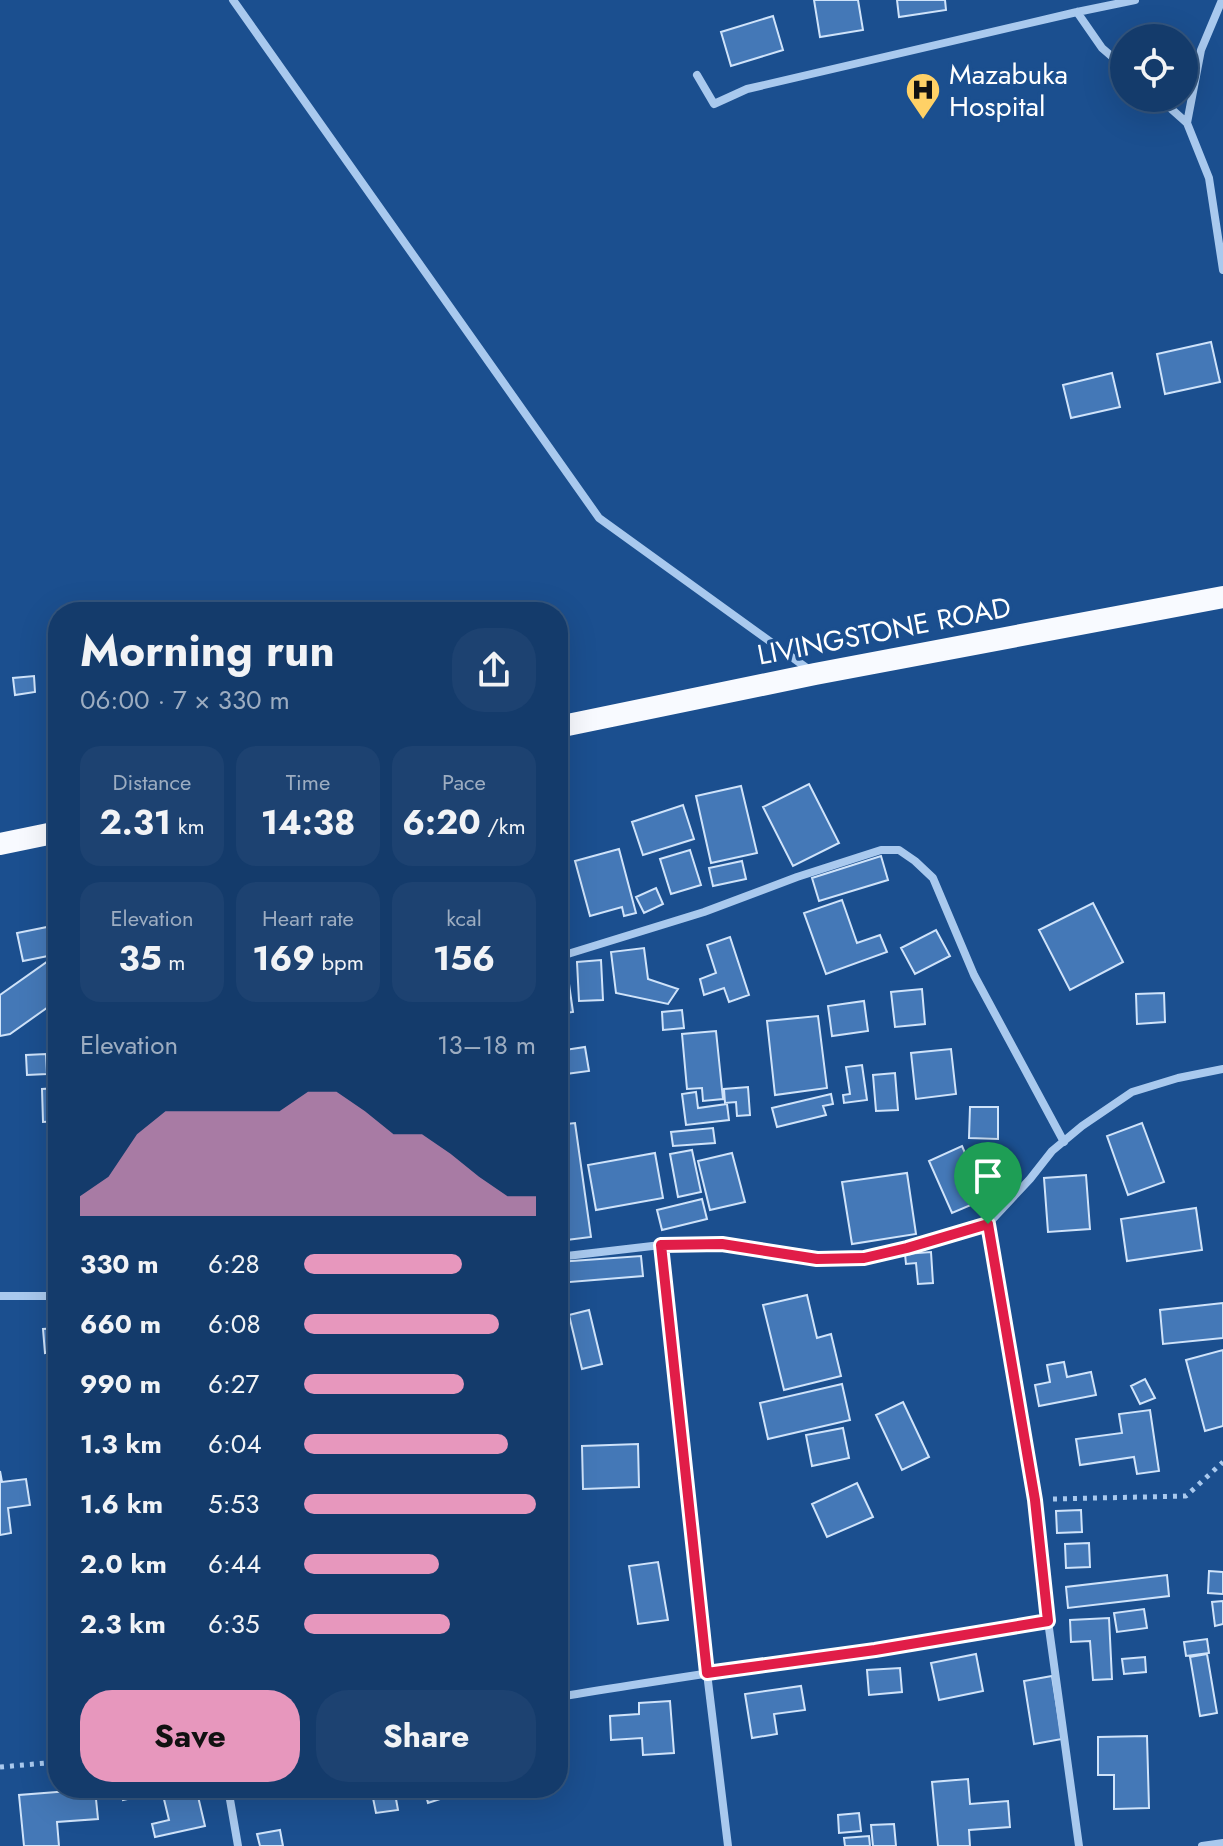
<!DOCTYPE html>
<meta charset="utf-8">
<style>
body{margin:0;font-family:Jost,sans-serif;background:#1d4271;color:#f1f3f6;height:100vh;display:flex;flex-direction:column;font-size:30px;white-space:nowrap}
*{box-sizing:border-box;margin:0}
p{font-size:26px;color:#9dadc1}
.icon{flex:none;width:44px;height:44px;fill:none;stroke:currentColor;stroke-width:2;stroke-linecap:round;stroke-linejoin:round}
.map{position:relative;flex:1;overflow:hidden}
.sheet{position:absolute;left:48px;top:602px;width:520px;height:1196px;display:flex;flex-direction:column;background:#143b6b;border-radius:32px;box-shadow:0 8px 32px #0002,0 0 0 2px #33557e}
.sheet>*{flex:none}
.buttons{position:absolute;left:1110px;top:24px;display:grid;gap:16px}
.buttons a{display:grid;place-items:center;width:88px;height:88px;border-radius:50%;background:#143b6b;box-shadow:0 8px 32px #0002,0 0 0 2px #33557e;font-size:40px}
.pin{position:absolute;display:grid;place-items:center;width:68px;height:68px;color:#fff;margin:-82px -34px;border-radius:50% 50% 50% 0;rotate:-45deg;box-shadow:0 0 8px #0007}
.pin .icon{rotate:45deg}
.round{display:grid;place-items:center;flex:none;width:84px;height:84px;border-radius:32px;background:#1d4271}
.head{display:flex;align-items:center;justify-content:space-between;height:136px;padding:0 32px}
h1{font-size:44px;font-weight:700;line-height:60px}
.figures{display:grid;grid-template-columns:repeat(3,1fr);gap:12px;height:136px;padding:8px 32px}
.figures div{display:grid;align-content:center;border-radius:20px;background:#1d4271;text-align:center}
.figures b{font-size:34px;font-weight:700}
.figures small{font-size:22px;font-weight:400}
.figures p{font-size:22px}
.chart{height:224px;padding:16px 32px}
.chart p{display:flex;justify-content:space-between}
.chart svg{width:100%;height:144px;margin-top:8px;fill:#e797bd;opacity:.7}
.cta{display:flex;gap:16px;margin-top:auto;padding:16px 32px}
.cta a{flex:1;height:92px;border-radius:32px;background:#e797bd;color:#111;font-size:32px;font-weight:700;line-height:92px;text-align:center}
.cta a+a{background:#1d4271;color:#f1f3f6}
ul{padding:0 32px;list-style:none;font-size:26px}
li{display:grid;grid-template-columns:128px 96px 1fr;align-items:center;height:60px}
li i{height:20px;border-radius:10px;background:#e797bd}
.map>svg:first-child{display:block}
</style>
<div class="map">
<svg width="1223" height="1846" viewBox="0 0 1223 1846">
<rect width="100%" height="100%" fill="#1b4f8f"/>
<path fill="#4478b7" stroke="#cfe3fa" stroke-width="2" d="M814,0H858L863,30L820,37Z
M897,0H945L946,10L899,17Z
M773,16L783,50L731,66L721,32Z
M1211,342L1220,382L1165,394L1157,354Z
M1112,373L1120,407L1071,418L1063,385Z
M34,676L35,692L15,695L13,678Z
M809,784L839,843L793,866L763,807Z
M741,786L757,853L711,863L696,796Z
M683,805L694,839L643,855L632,822Z
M619,849L636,913L624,916L622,907L590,916L575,861Z
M690,850L701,885L671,894L660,859Z
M881,856L888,880L819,901L812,878Z
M742,861L746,879L713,886L709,868Z
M656,888L663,904L644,913L636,897Z
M842,900L857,943L880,935L887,952L826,974L804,913Z
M1093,903L1123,962L1070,990L1039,930Z
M47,927L53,955L23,961L17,933Z
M936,930L950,956L915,974L901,948Z
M730,937L749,995L729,1002L724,988L704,995L700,979L716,973L707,945Z
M644,948L648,979L678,989L668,1004L616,993L611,952Z
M51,959L58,969V1000L10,1034L0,1036V995Z
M601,960L603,1000L579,1001L577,962Z
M568,977L573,1012L558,1014V978Z
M922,989L925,1024L895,1027L891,992Z
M1164,993L1165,1022L1137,1024L1136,994Z
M864,1001L868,1031L832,1036L828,1006Z
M682,1010L684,1028L663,1030L662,1012Z
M818,1016L827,1088L775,1095L767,1021Z
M58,1020V1049L52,1050L48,1022Z
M716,1031L723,1099L703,1101L702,1088L687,1089L682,1034Z
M585,1047L589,1071L558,1075V1051Z
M951,1049L956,1094L916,1099L911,1053Z
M46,1054L47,1074L27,1075L26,1055Z
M862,1065L867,1100L844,1103L843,1095L850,1094L846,1067Z
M895,1073L898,1110L876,1111L873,1075Z
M748,1087L750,1115L737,1116L736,1102L725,1103L724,1089Z
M58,1088V1121L43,1122L42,1089Z
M696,1092L698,1108L727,1104L729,1120L686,1125L682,1094Z
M831,1094L833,1104L823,1106L826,1115L777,1127L772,1108Z
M970,1107H998V1139L969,1138Z
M575,1123L591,1237L558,1241V1125Z
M1142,1123L1164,1182L1128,1195L1107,1136Z
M713,1128L715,1143L673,1146L671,1132Z
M962,1146L985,1199L952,1213L929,1161Z
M692,1150L701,1192L678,1197L670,1154Z
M655,1153L663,1198L596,1210L588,1165Z
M732,1153L745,1202L710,1210L698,1161Z
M907,1173L916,1234L852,1244L842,1182Z
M1086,1175L1090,1229L1048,1232L1044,1178Z
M58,1178V1212H56L53,1179Z
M702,1199L707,1219L662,1230L657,1210Z
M1196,1208L1202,1250L1127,1261L1121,1219Z
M931,1252L933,1283L918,1284L916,1263L906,1264L905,1254Z
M641,1256L643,1276L558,1283V1262Z
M807,1295L817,1338L831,1334L841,1376L784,1390L763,1305Z
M1223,1303V1338L1163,1344L1160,1310Z
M589,1310L602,1364L582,1369L569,1315Z
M58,1328V1351L45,1353L43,1329Z
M1223,1350V1426L1205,1431L1186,1360Z
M1064,1362L1067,1377L1091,1372L1096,1395L1039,1406L1035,1385L1050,1382L1047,1365Z
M1145,1379L1155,1398L1140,1404L1131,1386Z
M842,1384L850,1420L768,1439L760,1403Z
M903,1402L929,1457L902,1470L876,1415Z
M1150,1410L1159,1471L1137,1474L1134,1457L1080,1465L1076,1439L1122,1433L1119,1414Z
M843,1428L849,1458L812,1466L806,1435Z
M638,1444L639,1487L583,1489L582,1446Z
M0,1471L2,1482L26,1479L30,1505L8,1508L11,1533L0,1535Z
M857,1483L873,1517L827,1537L812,1504Z
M1081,1510L1082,1532L1057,1533L1056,1511Z
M1089,1543L1090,1567L1066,1568L1065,1544Z
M658,1562L668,1620L638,1624L629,1566Z
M1209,1571L1223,1572V1594L1208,1593Z
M1167,1575L1169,1596L1068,1608L1066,1587Z
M1223,1601V1624L1215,1626L1212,1602Z
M1144,1609L1147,1628L1117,1632L1114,1613Z
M1109,1618L1112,1679L1093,1680L1090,1641L1071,1642L1070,1620Z
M1207,1639L1209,1653L1186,1656L1184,1642Z
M976,1654L983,1691L939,1700L931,1663Z
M1207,1654L1217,1713L1200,1716L1190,1657Z
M1145,1657L1146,1672L1124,1674L1122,1659Z
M900,1668L902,1692L869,1695L867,1670Z
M1052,1676L1062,1739L1034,1744L1024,1681Z
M801,1686L805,1710L774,1714L777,1734L752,1738L745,1694Z
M670,1701L674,1753L643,1755L642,1738L611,1740L610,1716L639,1714V1703Z
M1147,1736L1149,1808L1114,1809V1775H1098V1737Z
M968,1779L970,1804L1008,1801L1010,1827L969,1830L970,1846H938L932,1782Z
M120,1788H196L205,1826L155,1837L152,1824L169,1820L162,1791L123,1800Z
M371,1788H394L398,1810L376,1813Z
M424,1788H457L459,1793L428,1803Z
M95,1789L98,1819L57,1822L59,1846H24L19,1795Z
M859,1813L861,1831L839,1833L838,1815Z
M894,1824L896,1846H873L871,1825Z
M280,1830L283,1846H260L257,1834Z
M869,1836L870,1846H845L844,1838Z"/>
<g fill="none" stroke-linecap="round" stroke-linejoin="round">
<path stroke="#a9c9ee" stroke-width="5" stroke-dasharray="4 6" stroke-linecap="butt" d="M1053,1499L1186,1496L1223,1462
M0,1767L58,1762"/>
<path stroke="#a9c9ee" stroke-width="8" d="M233,0L599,518L811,671
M1077,12L1102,48L1124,67
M697,75L714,104L747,89L1077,12L1135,0
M1159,98L1187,123L1201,50L1222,0
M1187,123L1209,178L1223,270
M558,957L704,912L797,877L881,850H899L915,861L933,878L974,975L1064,1142
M988,1224L1035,1500L1048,1621L1079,1846
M661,1245L707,1673L728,1846
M558,1257L661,1245L722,1244L817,1259L864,1258L907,1248L988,1224L1030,1179L1052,1151L1082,1126L1132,1092L1178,1078L1223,1069
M0,1296H58
M558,1697C721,1670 885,1648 1048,1621
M228,1788L238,1846
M1202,1846L1223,1843"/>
<path stroke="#f8faff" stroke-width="22" d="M558,727L815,674L1223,597
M0,844L58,832"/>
</g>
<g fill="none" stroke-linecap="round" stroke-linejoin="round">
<defs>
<path id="route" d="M988,1224L1035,1500L1048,1621L875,1650L707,1673L661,1245L722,1244L817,1259L864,1258L907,1248Z"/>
</defs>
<use href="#route" stroke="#fff" stroke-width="16"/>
<use href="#route" stroke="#e11d48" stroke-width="10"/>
</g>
<defs>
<symbol id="hospital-pin" viewBox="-11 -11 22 30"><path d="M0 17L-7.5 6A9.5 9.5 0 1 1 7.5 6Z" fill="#ffd166" stroke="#1b4f8f"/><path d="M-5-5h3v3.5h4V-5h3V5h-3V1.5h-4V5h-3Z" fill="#111"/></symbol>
</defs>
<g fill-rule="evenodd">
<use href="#hospital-pin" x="903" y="70" width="40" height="54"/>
</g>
<g text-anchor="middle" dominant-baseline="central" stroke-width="7" stroke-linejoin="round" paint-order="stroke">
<g font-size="28" fill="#fff" stroke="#1b4f8f" text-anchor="start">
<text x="949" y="74">Mazabuka<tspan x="949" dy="32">Hospital</tspan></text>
</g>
<g font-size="28" fill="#fff" stroke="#1b4f8f">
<text transform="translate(884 631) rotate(-11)">LIVINGSTONE ROAD</text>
</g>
</g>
</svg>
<div class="buttons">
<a><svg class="icon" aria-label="locate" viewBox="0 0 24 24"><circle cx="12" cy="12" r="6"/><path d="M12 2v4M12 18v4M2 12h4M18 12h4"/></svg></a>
</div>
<div class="pin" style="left:988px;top:1224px;background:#1e9e55"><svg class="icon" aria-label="arrive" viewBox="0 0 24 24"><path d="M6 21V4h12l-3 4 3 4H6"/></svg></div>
<section class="sheet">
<div class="head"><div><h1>Morning run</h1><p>06:00 · 7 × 330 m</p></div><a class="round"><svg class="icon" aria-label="share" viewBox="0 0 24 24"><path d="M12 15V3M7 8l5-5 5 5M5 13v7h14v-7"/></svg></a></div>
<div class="figures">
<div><p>Distance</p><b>2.31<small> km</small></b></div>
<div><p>Time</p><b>14:38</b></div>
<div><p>Pace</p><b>6:20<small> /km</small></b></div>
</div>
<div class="figures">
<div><p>Elevation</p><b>35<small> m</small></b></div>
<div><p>Heart rate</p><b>169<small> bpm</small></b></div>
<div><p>kcal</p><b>156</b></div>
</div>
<div class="chart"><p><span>Elevation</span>13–18 m</p>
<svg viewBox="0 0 160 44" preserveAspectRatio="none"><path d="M0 44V38L10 32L20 19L30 12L40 12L50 12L60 12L70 12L80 6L90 6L100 12L110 19L120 19L130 25L140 32L150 38L160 38V44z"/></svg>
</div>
<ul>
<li><b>330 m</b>6:28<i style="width:68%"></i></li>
<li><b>660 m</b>6:08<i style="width:84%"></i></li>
<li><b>990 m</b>6:27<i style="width:69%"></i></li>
<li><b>1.3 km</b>6:04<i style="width:88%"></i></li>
<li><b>1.6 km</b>5:53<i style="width:100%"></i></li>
<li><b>2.0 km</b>6:44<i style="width:58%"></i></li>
<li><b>2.3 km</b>6:35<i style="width:63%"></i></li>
</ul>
<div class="cta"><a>Save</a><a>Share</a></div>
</section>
</div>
